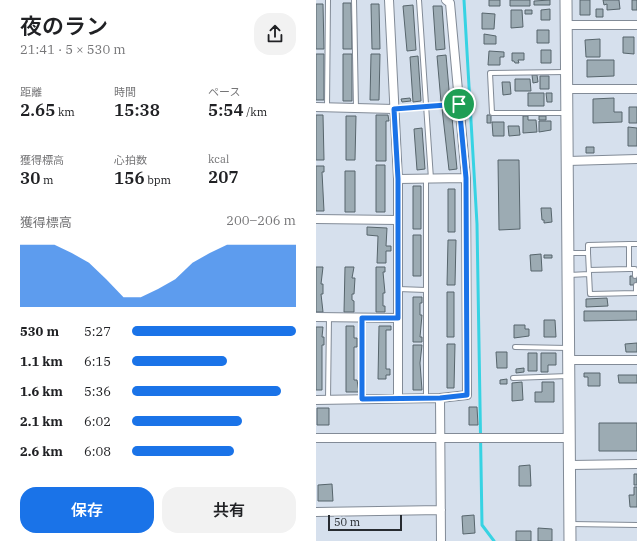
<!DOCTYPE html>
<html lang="ja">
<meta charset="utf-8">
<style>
body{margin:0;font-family:"IBM Plex Serif","Noto Sans JP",serif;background:#f2f2f2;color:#202124;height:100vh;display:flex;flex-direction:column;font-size:15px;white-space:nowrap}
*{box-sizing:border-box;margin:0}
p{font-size:13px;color:#757577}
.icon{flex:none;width:22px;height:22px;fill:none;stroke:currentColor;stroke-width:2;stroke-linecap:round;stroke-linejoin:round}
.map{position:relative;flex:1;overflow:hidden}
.panel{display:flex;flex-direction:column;background:#fff;width:316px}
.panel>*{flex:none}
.scale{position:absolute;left:12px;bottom:10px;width:74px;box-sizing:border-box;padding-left:4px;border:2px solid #272b30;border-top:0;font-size:11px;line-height:14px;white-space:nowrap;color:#272b30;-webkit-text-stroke:3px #d6e0ed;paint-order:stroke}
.pin{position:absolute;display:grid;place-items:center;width:34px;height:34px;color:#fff;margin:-17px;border:2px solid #fff;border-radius:50%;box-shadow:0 1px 4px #0007}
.round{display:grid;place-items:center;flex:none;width:42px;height:42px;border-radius:16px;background:#f2f2f2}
.headline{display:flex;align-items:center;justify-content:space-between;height:68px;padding:0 20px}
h1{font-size:22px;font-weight:600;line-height:30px}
.stats{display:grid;grid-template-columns:repeat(3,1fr);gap:6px;height:68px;padding:4px 20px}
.stats div{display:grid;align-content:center}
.stats b{font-size:17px;font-weight:600}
.stats small{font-size:11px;font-weight:400}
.stats p{font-size:11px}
.chart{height:112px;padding:8px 20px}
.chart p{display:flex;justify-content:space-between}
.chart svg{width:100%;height:72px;margin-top:4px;fill:#1a73e8;opacity:.7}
.button{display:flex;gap:8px;margin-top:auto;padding:8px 20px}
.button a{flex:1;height:46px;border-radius:16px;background:#1a73e8;color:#fff;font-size:16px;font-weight:600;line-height:46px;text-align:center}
.button a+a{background:#f2f2f2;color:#202124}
ul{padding:0 20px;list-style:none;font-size:13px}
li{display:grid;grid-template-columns:64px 48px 1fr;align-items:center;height:30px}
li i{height:10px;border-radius:5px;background:#1a73e8}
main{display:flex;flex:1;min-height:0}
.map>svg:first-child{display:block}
</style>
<main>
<section class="panel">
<div class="headline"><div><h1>夜のラン</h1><p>21:41 · 5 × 530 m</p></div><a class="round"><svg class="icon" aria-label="share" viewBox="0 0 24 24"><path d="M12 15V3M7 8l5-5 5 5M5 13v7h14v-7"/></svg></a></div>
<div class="stats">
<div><p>距離</p><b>2.65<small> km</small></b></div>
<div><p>時間</p><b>15:38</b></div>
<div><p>ペース</p><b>5:54<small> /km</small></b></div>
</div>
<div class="stats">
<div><p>獲得標高</p><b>30<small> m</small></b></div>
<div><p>心拍数</p><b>156<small> bpm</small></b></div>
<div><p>kcal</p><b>207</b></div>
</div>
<div class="chart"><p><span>獲得標高</span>200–206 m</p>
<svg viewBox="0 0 160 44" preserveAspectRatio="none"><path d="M0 44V6L10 6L20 6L30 11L40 17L50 27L60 38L70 38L80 33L90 27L100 17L110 11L120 6L130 6L140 6L150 6L160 6V44z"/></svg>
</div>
<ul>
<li><b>530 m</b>5:27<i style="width:100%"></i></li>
<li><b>1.1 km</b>6:15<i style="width:58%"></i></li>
<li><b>1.6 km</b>5:36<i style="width:91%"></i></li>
<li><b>2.1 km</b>6:02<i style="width:67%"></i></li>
<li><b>2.6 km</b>6:08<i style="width:62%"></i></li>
</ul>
<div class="button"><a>保存</a><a>共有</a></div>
</section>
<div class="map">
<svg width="321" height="541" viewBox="0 0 321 541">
<rect width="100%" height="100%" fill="#d6e0ed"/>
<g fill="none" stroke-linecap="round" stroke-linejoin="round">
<path stroke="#37d3e3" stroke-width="3" d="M148,0L161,224L166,525L178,541"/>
</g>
<path fill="#9cabb3" stroke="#57656c" d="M173,0H184V6H173Z
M194,0H214V6H194Z
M234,0V5H218V1Z
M264,0H274V15H264Z
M287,0H303L304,9L291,10V4L288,5Z
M316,0H321V10H316Z
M27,3H35L36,49H27Z
M0,4H7L8,49H0Z
M55,4H63L64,49H56Z
M97,5L100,50L91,51L87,6Z
M117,6H126L129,49L120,50Z
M234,9V20H225V10Z
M280,9H287V17H280Z
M195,10H206L207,27L195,28Z
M209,10H216V14H209Z
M166,13L179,14L178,29H166Z
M221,30H233V43H221Z
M168,34L180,36V44H168Z
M307,37H318V54L307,53Z
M284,39V57H270L269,40Z
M225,50H235V63H225Z
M173,51L188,52V57H184V65H172Z
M196,53H208V60H202L203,63H199L198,61H196Z
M0,54H8V100H0Z
M27,54H36V101H27Z
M55,54H64L63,100H54Z
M130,55L134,101L125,102L121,56Z
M102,56L105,101L97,102L94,57Z
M271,60H298V76L271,77Z
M216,75H221L222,82L217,83Z
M224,76H233V89H224Z
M199,79H214L215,91H199Z
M186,82H194L195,94L187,95Z
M212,93H228V106H212Z
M230,93H236V102H231Z
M94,98L95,101L86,102L85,99Z
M298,98V112H306V122L277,123V99Z
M135,107L141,169L133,170L126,108Z
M313,107H321V123H313Z
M0,115H7L8,160H0Z
M60,115H72L73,121H70V161H60Z
M171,115H175V123H171Z
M30,116H40L39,160H30Z
M207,116H212V120H220L221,132L207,133Z
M223,116H230V120H223Z
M223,121H235V130L223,132Z
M176,122H188V136H177Z
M192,126H203L204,135L193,136Z
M312,127L321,128V146H312Z
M106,128L109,169L101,170L98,129Z
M270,147H278V153H270Z
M182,160H203L204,229L183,230Z
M60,165H69V212H60Z
M0,166H8V172H6L8,211H0Z
M29,171H39V212H29Z
M97,186H105V229H97Z
M132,189H139V232H132Z
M225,208H235L236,222L228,223V220H226Z
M51,227L71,228L70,246H75V251H70V263H61L62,236L51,235Z
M97,235H105V276H97Z
M132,240H140L139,285H131Z
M225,254L226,271H215L214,255Z
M228,255H236V258H228Z
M0,267H7L5,284H7V294H5L7,312H0Z
M29,267H38L36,278H39L38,294H36V300L38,301V312H28Z
M60,267H69V272H67L69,293H67V306H69V312H60Z
M314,276H321V285H314Z
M131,292H138V337H131Z
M97,297H106V303H104V315H106L104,337H106V342H97Z
M291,298L292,306L270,307V299Z
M268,311H321V320L268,321Z
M228,320H239L240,337H228Z
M198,325H209V329H213V336L198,338Z
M30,326H38V338H41V347H38V380H41L43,392H30Z
M63,326H75V330H70V369H74V375H70V379H62Z
M0,327H7L6,337H8V345H6V390H0Z
M321,343V352H310L309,344Z
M131,344H139L138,388H131Z
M97,345H106L104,363L106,390H97Z
M180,352H191V368H181Z
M212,353H221V371H212Z
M225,353H240V365H232V372H225Z
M208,368V372L200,373V369Z
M268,373H284V386H272V377H268Z
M302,375H321V383H303Z
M191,379V384H184V380Z
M206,382L207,400L196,401V383Z
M226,382H238V402H219V392H226Z
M153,407H161L162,425H153Z
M1,408H13V425H1Z
M283,423H321V451H283Z
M214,465L215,486H203V466Z
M318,474H321V485H318Z
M16,484L17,501H2V485Z
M318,487H321V507H314L313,495H318Z
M158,515L159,533L147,534L146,516Z
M222,528L236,529V541H222Z
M200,531H215V541H200Z"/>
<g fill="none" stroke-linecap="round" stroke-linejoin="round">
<defs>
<path id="lane" d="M38,0L40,108
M103,0L115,179
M11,107L12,0
M78,109L143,104
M249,113H176L174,73L250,72
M110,179V398
M252,253H272L274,294L320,293V285
M272,253V245L313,244
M313,269H319V276
M273,270L313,269V244H321
M253,275L273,274
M82,289L110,290
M199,347L252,348
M197,378L252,376
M46,399V318
M12,400L13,317
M255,524L321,525"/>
<path id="street" d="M73,0L82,179V398
M250,25H321
M251,89H321
M0,107L78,109
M252,161L321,159
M82,179L150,178
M0,219L82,220
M0,317L82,318
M253,360H321
M124,398L125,541
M0,400L124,398L151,395L150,178L134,3L130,0
M0,438H254
M255,465L321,464
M0,512L125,510"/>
<path id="secondary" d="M250,0L254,541"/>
</defs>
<use href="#lane" stroke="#828b97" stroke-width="6"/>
<use href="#street" stroke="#828b97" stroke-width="10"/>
<use href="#secondary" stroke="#828b97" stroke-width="13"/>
<use href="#lane" stroke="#fff" stroke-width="4"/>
<use href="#street" stroke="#fff" stroke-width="8"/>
<use href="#secondary" stroke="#fff" stroke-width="11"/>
</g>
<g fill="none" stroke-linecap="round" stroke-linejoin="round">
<defs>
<path id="route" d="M143,104L150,178L151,395L124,398L46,399V318H82V179L78,109Z"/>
</defs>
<use href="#route" stroke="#fff" stroke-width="8"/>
<use href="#route" stroke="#1a73e8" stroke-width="5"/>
</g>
</svg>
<div class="scale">50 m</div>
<div class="pin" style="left:143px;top:104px;background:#1e9e55"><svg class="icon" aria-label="arrive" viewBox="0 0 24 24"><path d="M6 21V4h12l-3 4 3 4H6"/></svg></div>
</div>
</main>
